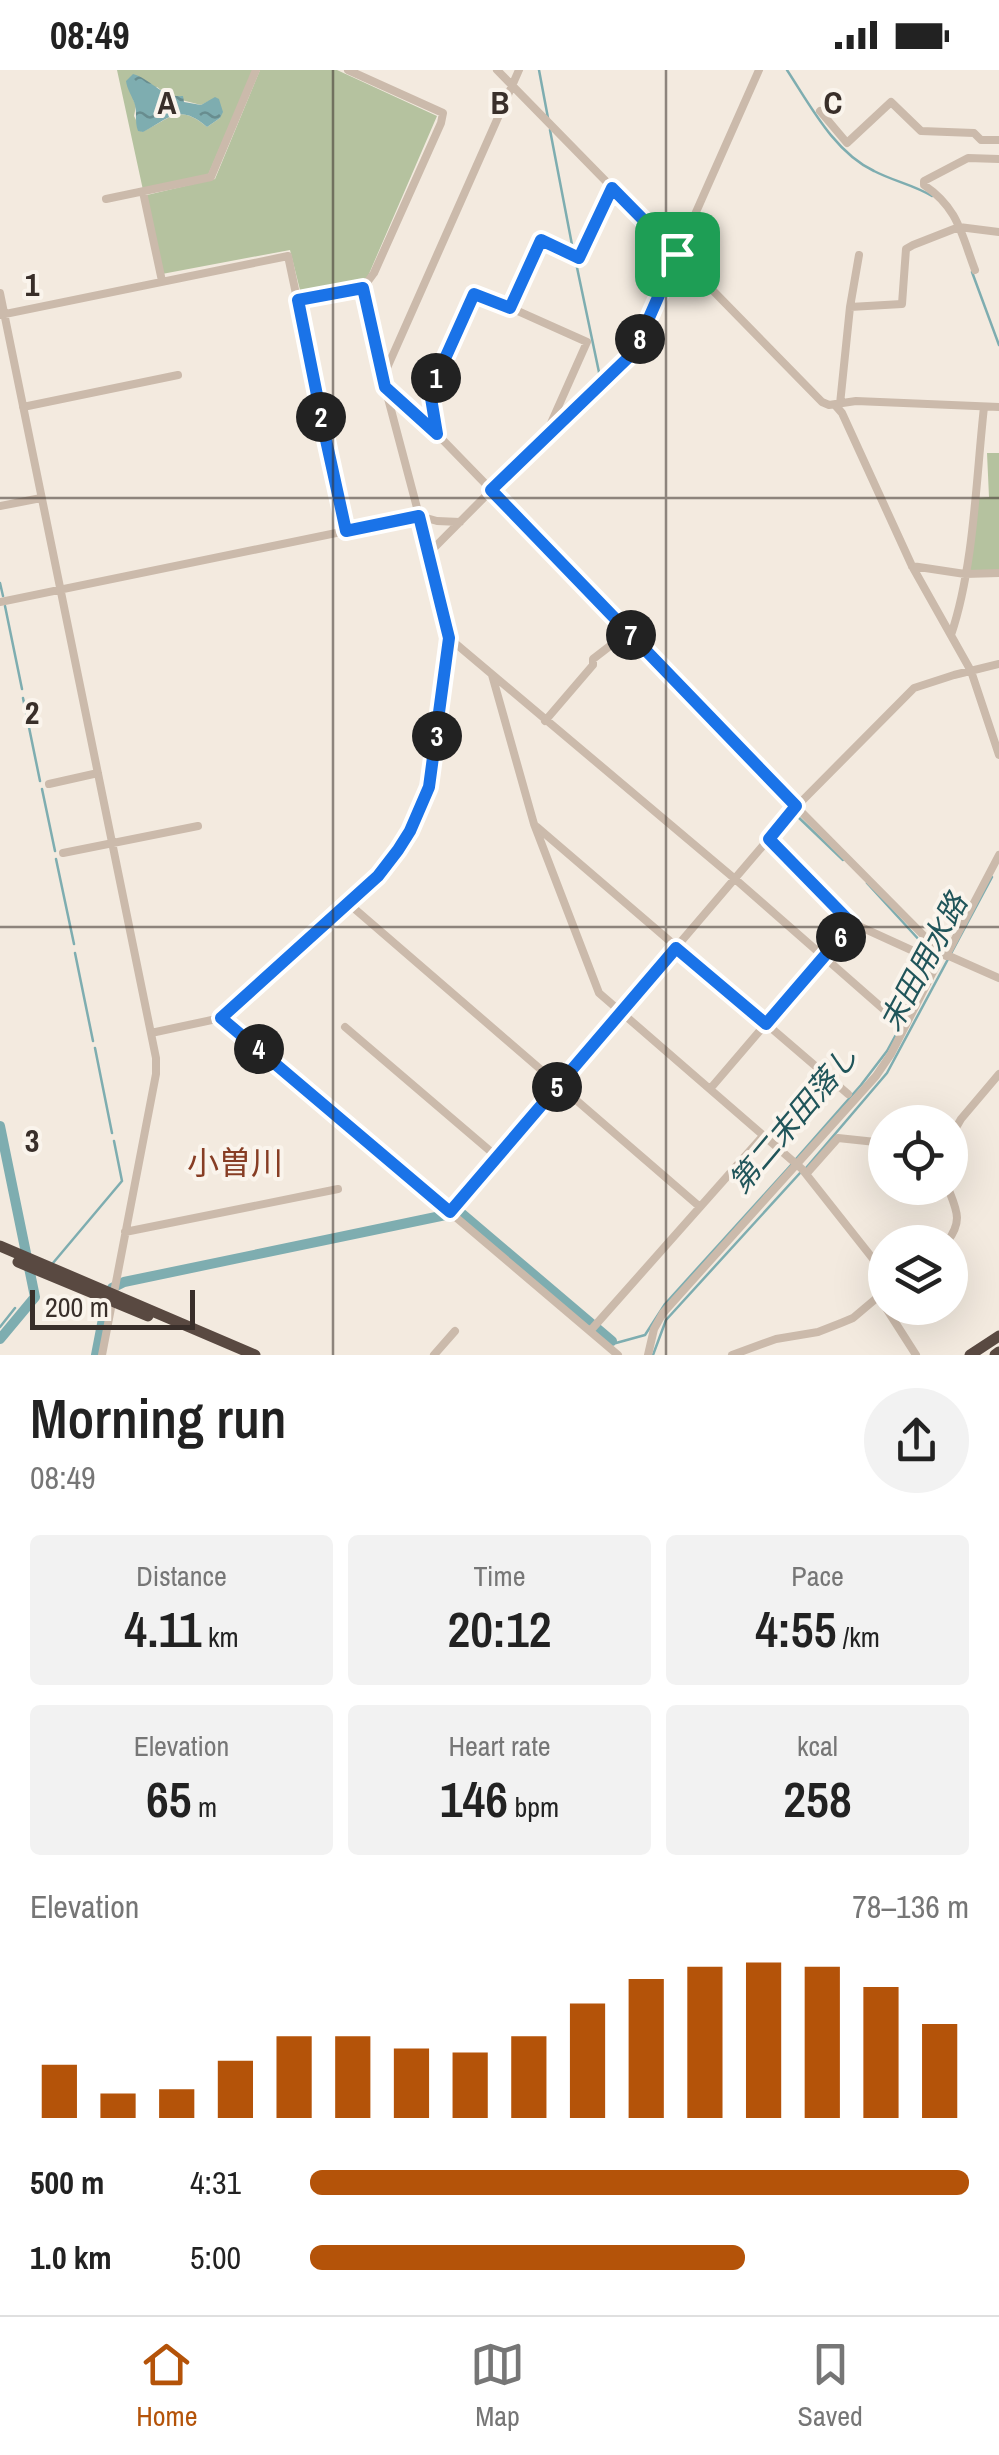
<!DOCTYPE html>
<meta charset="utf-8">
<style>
body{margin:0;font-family:"Archivo Narrow","Noto Sans JP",sans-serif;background:#f2f2f2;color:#222;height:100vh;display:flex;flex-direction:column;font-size:38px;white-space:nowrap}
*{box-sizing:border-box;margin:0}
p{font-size:32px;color:#767676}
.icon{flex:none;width:55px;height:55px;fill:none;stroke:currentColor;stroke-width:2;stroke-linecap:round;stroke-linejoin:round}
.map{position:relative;height:1285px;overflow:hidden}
.sheet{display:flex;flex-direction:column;background:#fff;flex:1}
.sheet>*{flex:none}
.controls{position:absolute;left:868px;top:1035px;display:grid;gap:20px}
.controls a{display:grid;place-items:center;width:100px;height:100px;border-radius:50%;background:#fff;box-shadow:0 10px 40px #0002;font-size:50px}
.scale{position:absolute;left:30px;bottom:25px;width:165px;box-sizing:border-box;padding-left:10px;border:5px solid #392f2a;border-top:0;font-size:28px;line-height:35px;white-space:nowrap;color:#392f2a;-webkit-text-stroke:8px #faf4ec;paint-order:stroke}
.pin{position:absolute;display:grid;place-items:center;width:85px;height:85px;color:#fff;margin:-42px;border-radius:20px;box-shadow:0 5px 15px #0006}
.km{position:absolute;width:50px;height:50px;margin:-25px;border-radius:50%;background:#222;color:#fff;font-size:28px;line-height:50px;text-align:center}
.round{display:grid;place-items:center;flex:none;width:105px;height:105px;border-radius:52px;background:#f2f2f2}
.head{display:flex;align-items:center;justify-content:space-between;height:170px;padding:0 30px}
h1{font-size:55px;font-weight:600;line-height:75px}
.stats{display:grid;grid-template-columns:repeat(3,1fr);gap:15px;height:170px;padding:10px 30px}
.stats div{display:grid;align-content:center;border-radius:10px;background:#f2f2f2;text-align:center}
.stats b{font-size:50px;font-weight:600}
.stats small{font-size:28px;font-weight:400}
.stats p{font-size:28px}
.chart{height:280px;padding:20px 30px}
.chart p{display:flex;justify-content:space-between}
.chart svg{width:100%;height:180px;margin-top:10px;stroke:#b45309;stroke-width:6}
ul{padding:0 30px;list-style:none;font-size:32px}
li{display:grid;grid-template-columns:160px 120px 1fr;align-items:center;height:75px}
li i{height:25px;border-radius:12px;background:#b45309}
.status{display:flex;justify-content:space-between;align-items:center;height:70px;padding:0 50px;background:#fff;direction:ltr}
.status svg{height:28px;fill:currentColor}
.tab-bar{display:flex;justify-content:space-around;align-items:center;height:140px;border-top:2px solid #e0e0e0;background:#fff;font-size:28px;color:#767676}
.tab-bar a{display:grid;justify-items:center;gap:5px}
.tab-bar .selected{color:#b45309}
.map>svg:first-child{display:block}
</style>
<div class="status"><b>08:49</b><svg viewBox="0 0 49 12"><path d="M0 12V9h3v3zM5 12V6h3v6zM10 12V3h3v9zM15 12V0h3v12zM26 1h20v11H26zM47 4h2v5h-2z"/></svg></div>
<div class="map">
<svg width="999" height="1285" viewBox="0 0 999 1285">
<defs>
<pattern id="water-ripples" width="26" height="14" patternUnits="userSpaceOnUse" patternTransform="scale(2.5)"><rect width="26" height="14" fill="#7eadb0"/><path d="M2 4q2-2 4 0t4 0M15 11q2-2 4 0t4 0" fill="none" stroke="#688d8f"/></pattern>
</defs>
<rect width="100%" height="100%" fill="#f3eadf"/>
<path fill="#b5c29f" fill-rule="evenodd" d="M117,0H253L208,105L143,120ZM157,17C169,28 186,31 201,35L209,31L220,48L207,57C178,33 172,48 142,62L134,46L136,36L133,29Z
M260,0H337L437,46L365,213L301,224L290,180L162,204L147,125L215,109Z
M987,383H999V501L969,502L977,428L989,427Z"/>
<path fill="url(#water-ripples)" d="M133,4C151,9 162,28 183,26L184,32L201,35L215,27L219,29L223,42L220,48L207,57C179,33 170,48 143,62L138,61C134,51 138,41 134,32C131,24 127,19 126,11Z"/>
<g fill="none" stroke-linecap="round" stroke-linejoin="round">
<path stroke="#7eadb0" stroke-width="2.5" d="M539,0L548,48
M787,0C810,35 834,82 874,101C893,111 914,115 932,126
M550,60L573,180
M575,188L600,307
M972,202L999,275
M509,443L789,738
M0,513L3,526
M5,536L22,619
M23,628L40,711
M42,719L55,781
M795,744L843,790
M56,789L74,874
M867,813L932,884
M75,883L93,971
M95,978L112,1063
M796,1089L861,1015L887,981L909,941
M806,1098L887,1003L992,807
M53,1193L122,1111L114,1071
M0,1257L15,1238
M612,1271L616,1273L645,1265L665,1234L791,1095
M653,1285L666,1250L800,1103"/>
<path stroke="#7eadb0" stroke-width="10" d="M0,1056L35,1227L0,1269
M96,1285L108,1223L112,1218L124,1212L460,1142L612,1271"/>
<path stroke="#cbbaab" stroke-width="8" d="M497,0L822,332L829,335L856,331L999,337
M820,41L847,73L891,32L921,61L974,63L981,70H999
M143,122L162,211
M106,129L211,107L256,0
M975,200C961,163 958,138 924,115V111L968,88L999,89
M0,223L156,988V1004L102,1285
M298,230L363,218L374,203L441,53L443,43L348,0
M850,237L902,234L906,179L913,175L959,157L999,162
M509,238L541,170L579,187L612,118
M0,245L288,186L346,461
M383,307L519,0
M385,317L437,364L612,544L731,671L940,882L999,908
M840,334L850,237L859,185
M835,335L842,343L912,496L971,601L999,685
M23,337L178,305
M437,364L430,321L474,224H480L587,272L551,353V360
M0,436L41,428
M429,483L551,360L634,282L759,0
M912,496L965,504L999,503
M0,532L419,446L437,451L460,452
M951,565C974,497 976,409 984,337
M449,568L735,809L897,951L928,893L929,888
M492,605L534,754L599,923L802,1099L885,1204
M545,651L593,595V589L628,562
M49,714L98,703
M537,757L848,1024
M769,769L852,853L931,889
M63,783L198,756
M349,834L700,1137
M946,886L999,785
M221,948L377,806L398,780L410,761L429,717L449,568L429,483L385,317L363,218
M345,957L496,1086
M151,963L221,948L618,1285
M710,1019L852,853
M950,1068L961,1049L999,1004
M807,1103L838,1068L885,1073
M450,1142L796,737L914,618L954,605L999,594
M125,1162L338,1119
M947,1172C963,1151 957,1141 948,1118
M886,1238L916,1285
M591,1260L763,1066
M434,1285L455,1261
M648,1285L654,1259L663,1243L876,1006L891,984L936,896V888L940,882
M732,1285L776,1269L818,1262L841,1253L853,1248L885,1221"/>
<path stroke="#594941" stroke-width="11" d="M0,1176L255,1285
M18,1192L148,1246
M970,1285L999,1266
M995,1285L999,1282"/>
</g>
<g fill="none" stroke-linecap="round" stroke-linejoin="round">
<defs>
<path id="route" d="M612,118L677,184L634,282L491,420L796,736L769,769L852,854L766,954L676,878L450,1142L221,948L378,806L398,780L410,761L429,717L449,568L419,446L346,461L326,370L298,230L363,218L385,317L437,364L430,322L474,224L510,238L541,170L579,188Z"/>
</defs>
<use href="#route" stroke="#fff" stroke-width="20"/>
<use href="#route" stroke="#1a73e8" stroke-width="12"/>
</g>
<path fill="none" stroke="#392f2a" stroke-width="2.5" stroke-opacity="0.55" d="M333,0V1285M666,0V1285M0,428H999M0,857H999"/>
<g text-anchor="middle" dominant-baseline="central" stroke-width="8" stroke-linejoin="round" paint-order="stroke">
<g font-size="30" font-style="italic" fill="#20555a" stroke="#faf4ec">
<text transform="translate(923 892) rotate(-62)">末田用水路</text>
<text transform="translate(793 1049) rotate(-50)">第二末田落し</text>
</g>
<g font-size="32" fill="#873d24" stroke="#faf4ec">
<text x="235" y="1092">小曽川</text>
</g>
</g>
<g font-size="32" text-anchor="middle" font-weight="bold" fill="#392f2a" stroke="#faf4ec" stroke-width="8" stroke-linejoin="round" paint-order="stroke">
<text x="167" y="44">A</text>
<text x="500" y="44">B</text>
<text x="833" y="44">C</text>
<text x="32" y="226">1</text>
<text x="32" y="654">2</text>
<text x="32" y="1082">3</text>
</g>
</svg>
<div class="controls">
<a><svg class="icon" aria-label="locate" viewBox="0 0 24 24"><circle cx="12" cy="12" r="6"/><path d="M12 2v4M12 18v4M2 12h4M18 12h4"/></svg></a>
<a><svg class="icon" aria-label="layers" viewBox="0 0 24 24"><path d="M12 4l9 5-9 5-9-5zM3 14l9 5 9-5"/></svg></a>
</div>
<div class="scale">200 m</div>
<div class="pin" style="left:677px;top:184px;background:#1e9e55"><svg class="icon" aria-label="arrive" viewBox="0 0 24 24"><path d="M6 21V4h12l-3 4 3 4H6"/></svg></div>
<b class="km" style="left:436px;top:308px">1</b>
<b class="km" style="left:321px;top:347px">2</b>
<b class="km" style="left:437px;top:666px">3</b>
<b class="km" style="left:259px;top:979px">4</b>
<b class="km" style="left:557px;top:1017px">5</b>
<b class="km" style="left:841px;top:867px">6</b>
<b class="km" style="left:631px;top:565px">7</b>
<b class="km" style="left:640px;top:269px">8</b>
</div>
<section class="sheet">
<div class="head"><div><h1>Morning run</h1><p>08:49</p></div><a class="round"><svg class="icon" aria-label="share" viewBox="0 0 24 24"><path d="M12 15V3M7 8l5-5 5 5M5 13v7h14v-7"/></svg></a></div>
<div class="stats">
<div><p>Distance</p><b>4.11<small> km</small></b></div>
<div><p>Time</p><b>20:12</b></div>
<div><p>Pace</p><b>4:55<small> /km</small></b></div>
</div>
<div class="stats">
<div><p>Elevation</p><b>65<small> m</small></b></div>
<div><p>Heart rate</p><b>146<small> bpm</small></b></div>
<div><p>kcal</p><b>258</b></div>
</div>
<div class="chart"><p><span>Elevation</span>78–136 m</p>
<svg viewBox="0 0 160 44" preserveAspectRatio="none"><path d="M5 44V31M15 44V38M25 44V37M35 44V30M45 44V24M55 44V24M65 44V27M75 44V28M85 44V24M95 44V16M105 44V10M115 44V7M125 44V6M135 44V7M145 44V12M155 44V21"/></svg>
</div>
<ul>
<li><b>500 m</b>4:31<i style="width:100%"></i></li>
<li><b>1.0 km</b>5:00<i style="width:66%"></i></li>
</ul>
</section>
<nav class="tab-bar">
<a class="selected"><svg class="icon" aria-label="home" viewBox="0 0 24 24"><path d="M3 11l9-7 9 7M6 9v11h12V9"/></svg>Home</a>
<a><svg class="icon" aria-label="map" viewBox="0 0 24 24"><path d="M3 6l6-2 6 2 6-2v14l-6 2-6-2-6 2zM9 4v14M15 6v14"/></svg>Map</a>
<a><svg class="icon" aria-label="saved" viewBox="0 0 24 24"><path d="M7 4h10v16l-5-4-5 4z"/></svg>Saved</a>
</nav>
